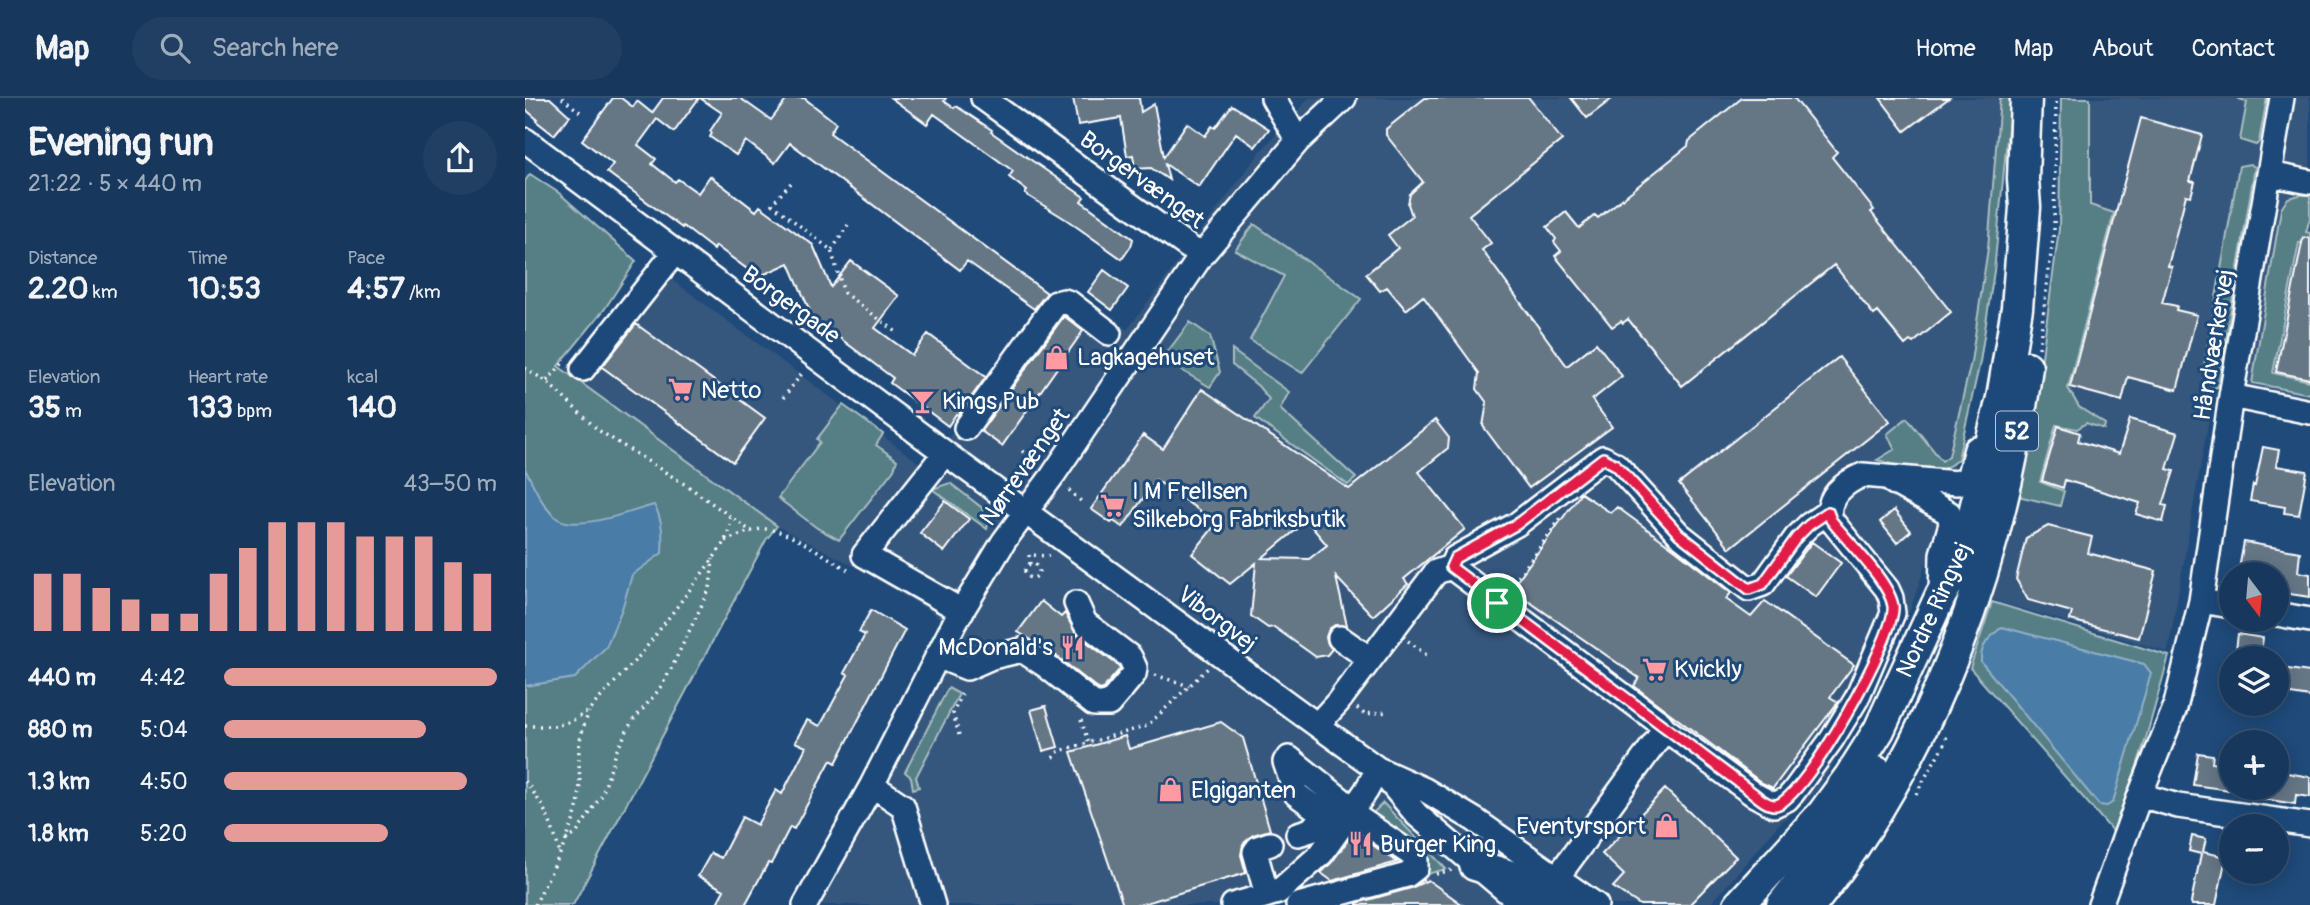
<!DOCTYPE html>
<meta charset="utf-8">
<style>
body{margin:0;font-family:Pangolin,sans-serif;background:#203f62;color:#f1f3f6;height:100vh;display:flex;flex-direction:column;font-size:26px;white-space:nowrap}
*{box-sizing:border-box;margin:0}
p{font-size:23px;color:#9eacbb}
.icon{flex:none;width:38px;height:38px;fill:none;stroke:currentColor;stroke-width:2;stroke-linecap:round;stroke-linejoin:round}
.map{position:relative;flex:1;overflow:hidden}
.details{display:flex;flex-direction:column;background:#17385c;width:525px}
.details>*{flex:none}
.needle{width:46px;rotate:164deg}
.controls{position:absolute;left:1694px;top:464px;display:grid;gap:14px}
.controls a{display:grid;place-items:center;width:70px;height:70px;border-radius:50%;background:#17385c;box-shadow:0 4px 18px #0003,0 0 0 2px #365272;font-size:35px}
.pin{position:absolute;display:grid;place-items:center;width:60px;height:60px;color:#fff;margin:-30px;border:4px solid #fff;border-radius:50%;box-shadow:0 2px 7px #0007}
.round{display:grid;place-items:center;flex:none;width:74px;height:74px;border-radius:37px;background:#203f62}
.head{display:flex;align-items:center;justify-content:space-between;height:119px;padding:0 28px}
h1{font-size:38px;font-weight:700;line-height:52px}
.figures{display:grid;grid-template-columns:repeat(3,1fr);gap:10px;height:119px;padding:7px 28px}
.figures div{display:grid;align-content:center}
.figures b{font-size:30px;font-weight:700}
.figures small{font-size:19px;font-weight:400}
.figures p{font-size:19px}
.chart{height:196px;padding:14px 28px}
.chart p{display:flex;justify-content:space-between}
.chart svg{width:100%;height:126px;margin-top:7px;stroke:#e69b98;stroke-width:6}
ul{padding:0 28px;list-style:none;font-size:23px}
li{display:grid;grid-template-columns:112px 84px 1fr;align-items:center;height:52px}
li i{height:18px;border-radius:9px;background:#e69b98}
header{display:flex;align-items:center;gap:42px;box-sizing:border-box;height:98px;padding:0 35px;background:#17385c;border-bottom:2px solid #365272}
header strong{font-size:33px}
nav{display:flex;gap:38px;margin-inline-start:auto;font-size:24px}
.search{width:490px;height:63px;background:#203f62;display:flex;align-items:center;gap:18px;box-sizing:border-box;padding:0 24px;border-radius:38px;color:#9eacbb;font-size:26px}
main{display:flex;flex:1;min-height:0}
.map>svg:first-child{display:block}
</style>
<header>
<strong>Map</strong>
<div class="search"><svg class="icon" aria-label="search" viewBox="0 0 24 24"><circle cx="10" cy="10" r="6"/><path d="M15 15l6 6"/></svg>Search here</div>
<nav><a>Home</a><a>Map</a><a>About</a><a>Contact</a></nav>
</header>
<main>
<section class="details">
<div class="head"><div><h1>Evening run</h1><p>21:22 · 5 × 440 m</p></div><a class="round"><svg class="icon" aria-label="share" viewBox="0 0 24 24"><path d="M12 15V3M7 8l5-5 5 5M5 13v7h14v-7"/></svg></a></div>
<div class="figures">
<div><p>Distance</p><b>2.20<small> km</small></b></div>
<div><p>Time</p><b>10:53</b></div>
<div><p>Pace</p><b>4:57<small> /km</small></b></div>
</div>
<div class="figures">
<div><p>Elevation</p><b>35<small> m</small></b></div>
<div><p>Heart rate</p><b>133<small> bpm</small></b></div>
<div><p>kcal</p><b>140</b></div>
</div>
<div class="chart"><p><span>Elevation</span>43–50 m</p>
<svg viewBox="0 0 160 44" preserveAspectRatio="none"><path d="M5 44V24M15 44V24M25 44V29M35 44V33M45 44V38M55 44V38M65 44V24M75 44V15M85 44V6M95 44V6M105 44V6M115 44V11M125 44V11M135 44V11M145 44V20M155 44V24"/></svg>
</div>
<ul>
<li><b>440 m</b>4:42<i style="width:100%"></i></li>
<li><b>880 m</b>5:04<i style="width:74%"></i></li>
<li><b>1.3 km</b>4:50<i style="width:89%"></i></li>
<li><b>1.8 km</b>5:20<i style="width:60%"></i></li>
</ul>
</section>
<div class="map">
<svg width="1785" height="807" viewBox="0 0 1785 807">
<rect width="100%" height="100%" fill="#1f4a7a"/>
<filter id="ink" filterUnits="userSpaceOnUse"><feTurbulence type="fractalNoise" baseFrequency=".0143" numOctaves="2"/><feDisplacementMap in="SourceGraphic" scale="14" xChannelSelector="R" yChannelSelector="G"/><feConvolveMatrix kernelMatrix="1 2 1 2 8 2 1 2 1" color-interpolation-filters="sRGB"/></filter>
<g filter="url(#ink)">
<path fill="#34577d" d="M784,0H1481L1477,55L1456,267L1405,454L1385,512L1359,573L1320,646L1294,690L1284,701L1255,725L1185,807H266L420,525L408,515L327,467L252,428L29,284L127,167L401,370L539,186L602,232L735,54Z
M1538,0H1785V322L1687,302L1643,554L1464,501L1492,405L1510,310L1536,134Z"/>
<path fill="#567e85" stroke="#aabec2" stroke-width="2" d="M1475,0H1486L1469,173L1455,264L1433,361C1408,385 1382,369 1352,362L1370,351L1362,336L1382,320L1417,363L1424,358L1446,264L1463,150Z
M1536,0H1565V107L1589,115L1543,290L1554,309L1580,326L1579,331L1561,325L1552,331L1531,327L1515,384L1539,393L1535,408L1493,398L1509,319L1534,131Z
M1712,0H1742L1734,44L1731,47L1715,42L1722,4Z
M1725,66L1730,69L1693,289L1688,290L1682,285L1678,274L1714,68Z
M5,76L34,95L111,163L79,212L33,268L252,428L241,442L48,807H0V83Z
M1775,97H1785V120L1781,134L1785,135V145H1774L1748,275L1785,283V296L1727,285L1756,111L1763,100Z
M729,126L836,201L777,275L725,242L759,178L710,152Z
M665,224L685,238L695,274L685,289L637,261Z
M707,252L764,294L755,311L831,380L823,387L730,320L744,301L733,288L707,267Z
M318,307L358,336L351,347L372,362L369,371L314,442L292,430L253,400L295,344L292,341Z
M425,385L456,409L464,423L462,431L407,391Z
M1467,504L1644,558L1621,640L1590,736L1445,570Z
M423,590L434,596L391,679L394,689L388,691L386,679L380,674Z
M858,705L921,771L902,776L896,774L892,747L847,716Z"/>
<path fill="#497ca6" stroke="#92b0ca" stroke-width="2" d="M0,371C9,387 18,411 33,421C53,433 107,413 129,407C138,422 138,438 137,455L107,477L97,511L81,549L50,580L0,588Z
M1477,529L1619,566L1626,575L1588,704L1582,708L1574,707L1456,564C1455,547 1465,539 1477,529Z"/>
<path fill="#657685" stroke="#fff" stroke-width="2" fill-rule="evenodd" d="M0,0H25L45,18L29,37L11,23L12,21L0,11Z
M88,0H96L108,9L112,3L127,15L138,0H174L149,34L132,21L113,47L131,61L127,66L150,84L153,81L173,95L185,78L231,113L235,108L288,147L306,189L326,163L374,198L350,230L387,257L403,236L461,279L433,317L431,316L423,328L365,285L368,280L288,220L264,165L233,179L191,148L189,152L158,128L157,130L82,74L88,66L57,42Z
M175,0H215L246,22L263,0H279L311,25L305,35L522,195L509,211L442,163L435,172L265,45L250,65L221,43L211,57L185,39L187,35L185,33L197,15Z
M366,0H421L419,3L429,10L431,8L467,32L466,34L559,99L556,103L608,141L606,148L597,161L542,122L500,96L502,93L484,79L488,73L409,16L402,26Z
M548,0H614L616,14L629,6L639,59L662,25L680,38L687,28L690,30L707,7L744,31L730,49L711,35L674,89L640,66L644,82L626,70L610,71L608,57L602,58L596,20L553,27Z
M900,0H1004L1037,42L944,117L966,145L957,152L1042,268L1071,245L1097,278L1067,302L1087,329L1004,390L958,328L962,305L952,291L954,275L898,198L881,212L862,189L855,193L841,176L873,150L863,137L887,118L883,106L885,96L898,84L861,37V31Z
M1046,0H1088L1062,20Z
M1217,0H1269L1312,54L1307,59L1349,112L1346,114L1426,214L1388,245L1385,243L1380,247L1353,214L1349,217L1309,167L1157,288L1103,221L1098,225L1096,223L1087,229L1030,158L1036,153L1029,144L1031,141L1022,129L1041,114L1054,130L1070,117L1073,120L1163,48L1164,43Z
M1355,0H1424L1380,33Z
M1616,20L1677,37L1665,83L1670,84L1666,98L1661,97L1643,168L1647,169L1637,205L1652,208L1651,212L1672,217L1652,292L1603,279L1597,303L1545,289Z
M1778,140H1785V281L1751,274Z
M579,172L603,190L587,212L563,194Z
M539,218L558,233L477,348L456,333Z
M111,226L240,320L208,364L77,269Z
M1314,259L1365,323L1205,450L1154,386Z
M677,291L824,391L910,322L924,340L923,350L894,374L940,431L879,481L883,486L848,518L811,479L822,528L810,527L804,531L801,539L803,546L807,551L802,557L791,559L749,529L743,530L726,518L731,465L705,486L667,456L692,425L631,382L598,429L588,423L586,425L566,411L618,337L638,351ZM782,423L802,447L784,461L737,460Z
M1605,321L1653,335L1642,371L1649,373L1638,407L1642,408L1638,424L1611,416L1615,405L1540,382L1538,390L1517,383L1533,328L1555,335L1553,343L1594,356Z
M1738,349L1754,352L1751,368L1782,373L1774,417L1759,415L1760,409L1725,403L1728,387L1730,388Z
M1056,395L1086,415L1092,409L1152,453L1206,495L1201,501L1226,519L1240,503L1329,567L1305,599L1313,604L1248,690L1237,685L1109,588L1114,580L986,491Z
M420,403L444,421L419,454L395,435Z
M1369,412L1386,433L1372,445L1355,424Z
M1523,428L1567,439L1563,455L1631,473L1614,540L1545,522L1547,514L1503,502L1491,481L1501,440Z
M1287,444L1316,465L1291,499L1261,478Z
M1719,444L1775,454L1773,474L1785,476V499L1752,494V476H1713Z
M516,503L536,519L540,515L551,536L594,568L595,571L577,592L573,591L529,556L493,534Z
M346,512L380,532L311,665L306,662L269,731L265,729L246,766L243,765L220,807H191L199,792L173,778L186,755L196,760L217,719L232,727L251,692L257,696L281,649L270,644L282,622L295,628L323,577L319,575L340,537L334,534Z
M1713,536L1738,540L1735,560H1710Z
M1756,570L1785,574V599L1753,594Z
M521,608L533,649L518,653L506,612Z
M696,624L718,640L745,732L728,737L718,746L716,757L721,775L614,807H598L546,654L600,638L604,651Z
M1673,655L1688,657L1687,665L1706,668V688L1704,692L1668,687Z
M1752,673L1785,679V699L1771,697L1770,706L1720,698V690H1752Z
M1140,691L1211,759L1164,807H1115L1088,789L1099,777L1077,756Z
M829,734L872,764L807,783L796,775L807,764Z
M1667,738L1681,741L1678,754L1701,759L1691,807H1667L1666,804L1676,756L1664,753Z
M903,782L938,807H832V805L886,790Z"/>
<g fill="none" stroke-linecap="round" stroke-linejoin="round">
<defs>
<path id="minor" d="M458,0L676,158
M748,0L773,43
M0,42L420,355L792,627L853,671L900,692L950,722L1071,807
M1744,76L1785,84
M58,271L150,154
M1706,298L1785,314
M441,330L531,205L539,203L545,205L584,235
M420,355L339,457L437,513
M1368,384L1424,415L1426,426L1417,456L1416,497
M926,469L1135,625L1140,631L1228,696L1249,707L1262,701L1269,693L1307,641L1332,600L1368,515L1366,500L1362,491L1306,422C1299,400 1320,384 1338,377L1432,385L1443,380L1451,351
M1676,503L1706,508
M1752,516L1785,522
M815,540L845,561
M412,558L442,570L467,559L497,552L520,567L569,606H584L609,576L610,570L605,559L560,525L551,505
M792,627L813,604L911,474L926,469L930,460L992,426L1078,360L1091,367L1154,436L1224,491L1238,486L1271,440L1284,427L1303,414
M764,660L828,711
M760,664L771,696L816,729
M858,676L892,717L998,807
M347,687L378,708L408,807
M1615,697L1653,708L1785,727
M773,736L786,732L799,717
M1031,781L1140,631
M742,797L730,754L733,750L745,746
M280,807L347,687L430,524L479,443L528,377L676,158L773,43L819,0
M708,807L753,794L796,756L841,693L853,671
M773,807L882,777L891,770V762L889,758L826,715
M1575,807L1615,697L1650,610L1676,503L1706,298L1757,0"/>
<path id="major" d="M950,767L1002,783L1037,807
M1214,807L1298,715L1325,678L1354,632L1416,497L1438,460L1477,300L1492,210L1500,109L1498,81L1501,0
M1257,807L1322,724L1352,674
M1286,807C1409,654 1476,461 1502,269"/>
</defs>
<use href="#minor" stroke="#fff" stroke-width="28"/>
<use href="#major" stroke="#fff" stroke-width="35"/>
<path stroke="#fff" stroke-width="3.5" stroke-dasharray="2 5" stroke-linecap="butt" d="M37,0L55,14
M266,85L247,106L306,152L319,195L373,235
M307,152L323,127
M1514,250L1529,132L1531,0
M0,270L21,283L73,332L164,389L227,434
M22,283L38,265
M258,300L279,273
M497,353L513,366
M544,392L559,406
M200,443C212,438 223,433 236,431C261,429 302,460 325,473
M500 473a7 7 0 1 1 14 0a7 7 0 1 1-14 0Z
M505,466L504,457L524,458
M985,490L1036,420
M883,543L904,559
M630,577L664,588
M832,610L839,616L863,614
M556,622L563,644
M0,628H30L47,623L64,612L117,555L188,461L200,443L205,429V420
M434,637L428,615L437,596
M528,660L534,653L622,628L683,570
M0,683C20,708 27,726 35,756
M1391,696L1419,646L1423,635
M41,742L51,736L77,697L92,652L106,625L133,593L144,575L185,490L188,461
M911,776L927,772
M10,807C25,774 45,742 53,706C57,688 53,670 54,651C55,638 59,627 64,614"/>
<use href="#minor" stroke="#1f4a7a" stroke-width="23"/>
<use href="#major" stroke="#1f4a7a" stroke-width="30"/>
</g>
</g>
<g fill="none" stroke-linecap="round" stroke-linejoin="round" filter="url(#ink)">
<defs>
<path id="route" d="M1078,360L1091,367L1154,436L1224,491L1238,486L1271,440L1284,427L1303,414L1306,422C1322,443 1364,483 1368,508C1372,536 1280,701 1251,707C1243,708 1234,700 1228,695L926,469L930,460L992,426Z"/>
</defs>
<use href="#route" stroke="#fff" stroke-width="14"/>
<use href="#route" stroke="#e11d48" stroke-width="9"/>
</g>
<defs>
<symbol id="shop-bare" viewBox="-9 -9 18 18"><path d="M-5-2.5h2.3a2.7 3.5 0 0 1 5.4 0H5L5.5 6h-11ZM-1.5-2.5h3a1.5 2.3 0 0 0-3 0Z" fill="#ff9aa2" stroke="#1f4a7a" stroke-width="2.5" paint-order="stroke"/></symbol>
<symbol id="supermarket-bare" viewBox="-9 -9 18 18"><path d="M-6-5.5h2.5l.6 2H6L4.5 2H-2.5L-4.4-4H-6ZM-1.5 3.2a1.3 1.3 0 1 0 .1 0ZM3 3.2a1.3 1.3 0 1 0 .1 0Z" fill="#ff9aa2" stroke="#1f4a7a" stroke-width="2.5" paint-order="stroke"/></symbol>
<symbol id="bar-bare" viewBox="-9 -9 18 18"><path d="M-6-5H6L.8 .8V4.5H3.5V6h-7V4.5H-.8V.8Z" fill="#ff9aa2" stroke="#1f4a7a" stroke-width="2.5" paint-order="stroke"/></symbol>
<symbol id="restaurant-bare" viewBox="-9 -9 18 18"><path d="M-5-6h1v4h1v-4h1v4h1v-4h1v5L-1.5 .5V6h-2V.5L-5-1ZM5-6V6H3V1.5H1.5Q1.5-4 5-6Z" fill="#ff9aa2" stroke="#1f4a7a" stroke-width="2.5" paint-order="stroke"/></symbol>
</defs>
<g fill-rule="evenodd">
<use href="#shop-bare" x="514" y="242" width="35" height="35"/>
<use href="#supermarket-bare" x="138" y="274" width="35" height="35"/>
<use href="#bar-bare" x="380" y="286" width="35" height="35"/>
<use href="#supermarket-bare" x="570" y="390" width="35" height="35"/>
<use href="#restaurant-bare" x="530" y="532" width="35" height="35"/>
<use href="#supermarket-bare" x="1112" y="554" width="35" height="35"/>
<use href="#shop-bare" x="628" y="674" width="35" height="35"/>
<use href="#shop-bare" x="1124" y="710" width="35" height="35"/>
<use href="#restaurant-bare" x="818" y="728" width="35" height="35"/>
</g>
<g text-anchor="middle" dominant-baseline="central" stroke-width="6" stroke-linejoin="round" paint-order="stroke">
<rect fill="#1f4a7a" stroke="#bcc9d7" stroke-width="2" x="1471" y="313.5" width="42" height="39" rx="5"/>
<g font-size="23" font-weight="bold" fill="#fff">
<text x="1492" y="333">52</text>
</g>
<g font-size="24" fill="#fff" stroke="#1f4a7a">
<text transform="translate(617 82) rotate(36)">Borgervænget</text>
<text transform="translate(266 207) rotate(36)">Borgergade</text>
<text transform="translate(1689 247) rotate(-81)">Håndværkervej</text>
<text transform="translate(500 369) rotate(-55)">Nørrevænget</text>
<text transform="translate(1409 512) rotate(-65)">Nordre Ringvej</text>
<text transform="translate(692 521) rotate(37)">Viborgvej</text>
</g>
<g font-size="24" fill="#fff" stroke="#1f4a7a" text-anchor="start">
<text x="552" y="259">Lagkagehuset</text>
<text x="176" y="292">Netto</text>
<text x="417" y="303">Kings Pub</text>
<text x="607" y="393">I M Frellsen<tspan x="607" dy="28">Silkeborg Fabriksbutik</tspan></text>
<text x="528" y="549" text-anchor="end">McDonald's</text>
<text x="1149" y="571">Kvickly</text>
<text x="666" y="692">Elgiganten</text>
<text x="1121" y="728" text-anchor="end">Eventyrsport</text>
<text x="855" y="746">Burger King</text>
</g>
</g>
</svg>
<div class="controls">
<a><svg class="needle" viewBox="-14 -14 28 28"><path d="M0-13l5 13h-10z" fill="#e53935"/><path d="M0 13l5-13h-10z" fill="#9eacbb"/></svg></a>
<a><svg class="icon" aria-label="layers" viewBox="0 0 24 24"><path d="M12 4l9 5-9 5-9-5zM3 14l9 5 9-5"/></svg></a>
<a>+</a>
<a>−</a>
</div>
<div class="pin" style="left:972px;top:505px;background:#1e9e55"><svg class="icon" aria-label="arrive" viewBox="0 0 24 24"><path d="M6 21V4h12l-3 4 3 4H6"/></svg></div>
</div>
</main>
